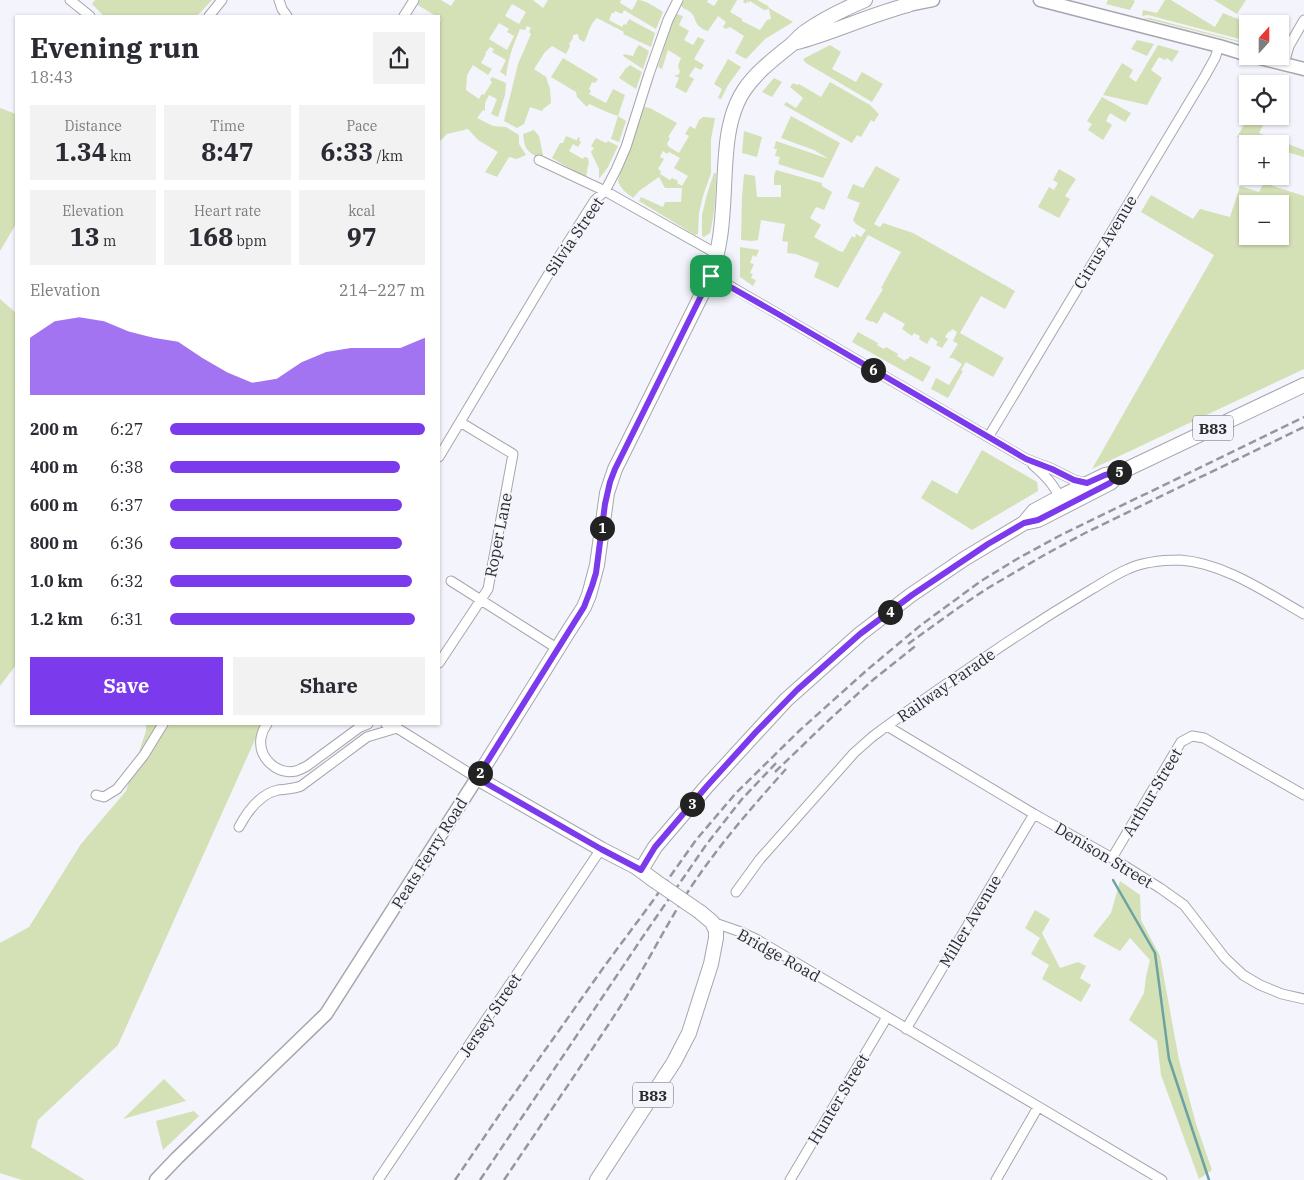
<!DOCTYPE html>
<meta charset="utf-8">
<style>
body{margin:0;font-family:"IBM Plex Serif",serif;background:#f2f2f3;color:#2b2b33;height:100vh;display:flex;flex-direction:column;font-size:19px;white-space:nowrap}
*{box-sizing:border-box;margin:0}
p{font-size:16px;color:#7c7c81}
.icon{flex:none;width:28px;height:28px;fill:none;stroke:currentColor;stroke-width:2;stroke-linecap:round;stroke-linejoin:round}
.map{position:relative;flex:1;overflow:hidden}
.panel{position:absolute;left:15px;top:15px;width:425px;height:710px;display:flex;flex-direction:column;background:#fff;border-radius:0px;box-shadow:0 1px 4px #0004}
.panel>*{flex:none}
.needle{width:32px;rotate:21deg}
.fabs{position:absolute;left:1239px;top:15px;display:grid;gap:10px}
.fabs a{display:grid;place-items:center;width:50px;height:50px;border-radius:0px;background:#fff;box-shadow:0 1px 4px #0004;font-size:25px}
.pin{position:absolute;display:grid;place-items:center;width:42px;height:42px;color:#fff;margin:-21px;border-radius:10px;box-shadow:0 2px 8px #0006}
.km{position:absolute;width:25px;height:25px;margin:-12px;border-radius:50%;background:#222;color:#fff;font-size:14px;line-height:25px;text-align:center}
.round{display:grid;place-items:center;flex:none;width:52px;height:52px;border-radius:0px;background:#f2f2f3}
.summary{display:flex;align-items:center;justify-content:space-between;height:85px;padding:0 15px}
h1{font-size:28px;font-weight:700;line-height:38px}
.stats{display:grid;grid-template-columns:repeat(3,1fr);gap:8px;height:85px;padding:5px 15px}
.stats div{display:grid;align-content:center;border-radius:0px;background:#f2f2f3;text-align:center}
.stats b{font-size:25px;font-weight:700}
.stats small{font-size:14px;font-weight:400}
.stats p{font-size:14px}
.chart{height:140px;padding:10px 15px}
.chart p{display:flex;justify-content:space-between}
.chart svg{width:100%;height:90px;margin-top:5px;fill:#7c3aed;opacity:.7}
.cta{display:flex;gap:10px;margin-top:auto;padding:10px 15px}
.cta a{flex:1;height:58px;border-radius:0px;background:#7c3aed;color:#fff;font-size:20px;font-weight:700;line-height:58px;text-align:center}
.cta a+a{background:#f2f2f3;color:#2b2b33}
ul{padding:0 15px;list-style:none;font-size:16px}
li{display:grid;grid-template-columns:80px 60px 1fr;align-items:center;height:38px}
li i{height:12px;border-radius:6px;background:#7c3aed}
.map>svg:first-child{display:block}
</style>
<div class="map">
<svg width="1304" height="1180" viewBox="0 0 1304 1180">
<rect width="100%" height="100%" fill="#f4f4fc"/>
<path fill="#d4e0b5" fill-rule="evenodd" d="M95,0H212L197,16H104L92,4Z
M418,0H441L451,6L455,0H533L543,8L548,0H621L620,3L632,10L637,1V0C646,0 655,7 663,12L656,29L624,10L622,14L615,11L614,13H612L609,20L622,27L624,24L626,25L629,19L655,33L651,47L623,34L624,32L597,18C588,26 589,34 584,42L579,39L578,34L573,35V38L569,44L570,46L566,54L552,46L545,52L534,69L546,77L550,89L551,103L543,109L542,111L530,107L524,124L517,128L504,121L518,64L531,34L529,32L531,28L527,26L525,30L520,29C513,45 508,59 506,77L505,75L500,72L506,60L492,52L494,49L490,47L485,53L486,54L481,63L492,69L488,75L473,65L467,75L466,90L479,99L482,94L484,95L492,82L490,80L492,77L506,83L505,95L498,117L491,114L497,99L489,95L485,103V111L483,110L477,118L493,126L506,127L519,135V144L526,155L517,159L509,157L497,177L485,172L498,152L478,140L468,129L447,134L439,142V24L441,19L416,4ZM512,4L526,12L519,24L505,16ZM499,23L509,29L507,32L514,36L507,50L489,39Z
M684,0H708L707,2L714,6L718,0H737L730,12L742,19V21L760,30L767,20L771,19L769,9L764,10L750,1L749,3L747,1L746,4L743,2L744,0H757L768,6L769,8L793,22L765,39L746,59L735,53L744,36L730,27L726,29L723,27L726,22L718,16L708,31C705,30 702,29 700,27C692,20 698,14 683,8L681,5Z
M1108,0H1133L1135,1L1130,10L1106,4Z
M1165,0H1171L1215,27L1223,13L1245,22L1249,24H1248L1247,41L1148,15L1142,16L1143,10L1157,13Z
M1214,0H1246L1237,14Z
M676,14L683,16L679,25L689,31L684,40L693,45L698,37L705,40L694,59L704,65L701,70L695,67L689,76L694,79L686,93L675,87L679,78L674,75H678L680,72L678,66L681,58L668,50L662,69L658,67L671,25Z
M1143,18H1150L1247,43V44Z
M1137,40L1154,44L1147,56L1131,49Z
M639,45L649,51L643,69L623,56L624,54L633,56L636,49Z
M830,45L841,52L832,69L856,82L862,72L883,84L872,102L806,63L803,59Z
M1158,45L1179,51L1172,62L1167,58L1165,60L1159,57L1151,70L1162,78L1147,105L1103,95L1122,63L1133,70L1129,77L1136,82Z
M563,58L598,79L595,83L592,82L589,89L591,91L589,94L606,103L613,89L625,95L618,116L626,121L619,142L611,139L618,116C608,113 599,108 589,104L587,107L577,97L576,92L551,77Z
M728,59L741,67L728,85L721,99L718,98L722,89L714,84Z
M630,65L642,72L636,89L619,78L626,68L628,67Z
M774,78L782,82L772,97L762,92Z
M830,82L870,105L879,114L874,122L871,120L861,137L857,135L852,143L784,105L786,102L796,108L803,98L790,87L793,83L797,85L799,84L821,97Z
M1102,97L1131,113L1125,122L1110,113L1106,121L1112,125L1103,140L1088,130L1092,124L1087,121Z
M644,107L650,108L677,123L668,137L670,138L667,144L669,147L679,153L689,136L685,134L690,126L695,129L699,120L703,117L715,118L711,139V173L703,196L699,213L698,234L695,235L639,201L641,197L663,207L665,202H681L682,188H665L659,177L639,191L633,198C627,193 619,188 618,180ZM663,151L667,154L669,152L680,158L674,168L688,176L682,186L677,183L678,181L672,178L670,180L660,174L661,171L658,169L664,159L660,157Z
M0,108L16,114V224L0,251Z
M791,116L840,143L823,178L778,164L780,157L775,156L777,149H774L776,141L829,159L814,150L781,138Z
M1249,116H1262L1264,123L1259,133L1304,150V157L1280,150V144H1261L1237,137Z
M534,130L539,136L543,155L540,159C526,150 525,150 523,134Z
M744,131L762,137L757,157L742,153Z
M566,136L576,140H577L578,137L580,138L579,140L581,142L578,147L573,144L569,151L583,159L584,157L588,158L589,165H588L586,178L552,158L560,143H563Z
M596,138L606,143L608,141L618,146L608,167L599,179V169L591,152L594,148L591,146Z
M876,166L900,179L874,224L880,227L883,223L913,233L1015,291L1005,309L981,296L960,333L1004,358L993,377L966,362L961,370L963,371L948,398L931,389L936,378L949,385L962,364L953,358H949L958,344L953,341L957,332L952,329L950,332L949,331L945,337L948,339L942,348L936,345L938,342L931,337L927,344L919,339L920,336L914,333L912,336L902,329L905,324L884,312L877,324L872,321L871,322L865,319L883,289L881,288L901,252L868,235L838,288L814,277L819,263L796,254L787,253L788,242L782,241L785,224L761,220L758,240L752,241L741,240L742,197L744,174L755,176L757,197H781V185H774V176L776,170L822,183V186L832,192L824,210L816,207L810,218L821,225L814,237L839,251L843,252L852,236L855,238L856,234L861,237L866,230L856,224L853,220L860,203L847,198L853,184L863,188Z
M1059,169L1076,179L1065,196L1070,199L1059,218L1038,207L1049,187L1054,190L1058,183L1053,180Z
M714,173H716C716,193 715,213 710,233L704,237L702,236V215L707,194Z
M1264,183L1304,196V369L1092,469L1214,255L1141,212L1151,195L1193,219L1200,209L1230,217L1240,186L1259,192ZM1248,204H1280V236H1248Z
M740,247L759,250L756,257L753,255L750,263L754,264L750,273L753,274L751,278L756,280L753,286L740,277Z
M0,299L16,313V665L0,686Z
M858,332L878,343L877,345L884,349L886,347L898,354L897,356L905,361L906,359H908L910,356L931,367L923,382L852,342Z
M982,450L1037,482L1038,491L972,530L921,498L932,480L957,494Z
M146,724H262L118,1045L38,1120L31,1147L85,1180H22L0,1173V943L29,927L81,844L126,791L146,731Z
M1120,881L1140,895L1141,920L1160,956L1179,1060L1196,1124L1212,1170L1199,1179L1161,1075L1157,1041L1129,1020L1144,993L1146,977L1150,960L1130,938L1120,951L1093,936L1111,913Z
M1035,910L1050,919L1042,933L1060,968L1078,962L1086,966L1080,978L1091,985L1081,1002L1042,979L1049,965L1031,954L1040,938L1025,928Z
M164,1079L186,1101L123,1119Z
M194,1111L199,1116L163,1150L156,1121Z"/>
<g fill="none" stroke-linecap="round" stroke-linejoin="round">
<path stroke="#6aa3a2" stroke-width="2.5" d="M1113,880L1155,953L1169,1059L1209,1180"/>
<defs>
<path id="street" d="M70,0L90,16
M279,0L282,9L287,16
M209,16L222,0
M404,16L414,0
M1284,64L1289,46L1304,20
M539,160L605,191L717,254
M711,275L778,314L1026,459L1052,469L1074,480L1087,483
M989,436L1205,76L1215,58L1219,46
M439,457L560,255L595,200L605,191L616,170L626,147L649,74L668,20L678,0
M1033,465C1047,477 1053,484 1062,501
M451,581L558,649
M439,663L488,589L513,454L460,422
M267,724C264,728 262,733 261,738C258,758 277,775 296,771C299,770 303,768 307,766L360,727L368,724
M386,724L397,728L477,778
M887,726L1034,814L1112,858L1160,888L1184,905L1225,958L1243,975L1260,985L1282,994L1304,999
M96,795L104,797L117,789L144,755L163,724
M239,827C247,812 260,794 278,790C286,789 293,789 301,786L367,737L397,728
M1112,858L1181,742L1192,736L1204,738L1304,795
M736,892L760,859L854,753L872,737C908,710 946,684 984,658C1019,634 1055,611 1092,589C1104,582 1116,574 1128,569C1143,562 1164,560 1180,560C1224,563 1267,593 1304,614
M712,922L741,932L756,939L1162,1180
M906,1029L1034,814
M378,1180L601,849
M790,1180L887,1017
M996,1180L1038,1107"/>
<path id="secondary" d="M1040,0L1219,46L1248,55
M908,5L933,0
M1252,56L1304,69
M156,1180L177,1158L326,1014L477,778"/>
<path id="primary" d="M794,43C833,33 869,15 908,5L907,0
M1024,523L1038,520L1110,483L1122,472
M641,870L655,847L707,786L786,700L860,634L911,595L964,559L1024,523L1034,511L1060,497L1105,475L1123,471L1304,385
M655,881L636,867L601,849L477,778L568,632L584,607L589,595L597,565L607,493L615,469L705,288C726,244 722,201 726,154C730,96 748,79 791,45C796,41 800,35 805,32C823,19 844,9 865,0
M597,1180L674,1062L689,1033L711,964L716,938V931L712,922L700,912"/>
</defs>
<use href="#street" stroke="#a6a6ae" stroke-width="11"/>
<use href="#secondary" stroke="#a6a6ae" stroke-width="15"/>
<use href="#primary" stroke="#a6a6ae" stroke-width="16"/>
<use href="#street" stroke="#fff" stroke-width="9"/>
<use href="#secondary" stroke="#fff" stroke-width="12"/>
<use href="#primary" stroke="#fff" stroke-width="14"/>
<path stroke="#96969c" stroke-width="2.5" stroke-dasharray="8 4" stroke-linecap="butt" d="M908,644L958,608L988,588L1046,554L1087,532L1304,427
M775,772L829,720L874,679L918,644
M455,1180L502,1111L606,964L652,902L696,840L736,793L799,731L867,670L921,625L981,581L1017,559L1059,536L1304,417
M480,1180L646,932L706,845L742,799L778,761
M504,1180C543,1122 582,1065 620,1007C645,968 665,926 691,887C719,845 752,807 786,769"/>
<defs>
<path id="primary-bridge" d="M655,881L700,912"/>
</defs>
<use href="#primary-bridge" stroke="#a6a6ae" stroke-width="16" stroke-linecap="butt"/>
<use href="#primary-bridge" stroke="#fff" stroke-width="14"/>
</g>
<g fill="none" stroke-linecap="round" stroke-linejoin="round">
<defs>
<path id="route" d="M711,276L778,314L1026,459L1052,469L1074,480L1087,483L1105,475L1123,471L1110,483L1038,520L1024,523L988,544L912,595L860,634L797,690L756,732L707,786L655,847L641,870L601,849L477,778L584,607L592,586L596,573L605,504L610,482L615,469Z"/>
</defs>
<use href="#route" stroke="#fff" stroke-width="10"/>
<use href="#route" stroke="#7c3aed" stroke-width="6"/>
</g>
<g text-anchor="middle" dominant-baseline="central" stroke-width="4" stroke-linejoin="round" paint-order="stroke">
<g fill="#f4f4fc" stroke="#67676c" stroke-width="1">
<rect x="1193" y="415.5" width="40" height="25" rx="4"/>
<rect x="633" y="1082.5" width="40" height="25" rx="4"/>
</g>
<g font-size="15" font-weight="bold" fill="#2b2b2e">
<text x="1213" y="428">B83</text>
<text x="653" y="1095">B83</text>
</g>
<g font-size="16" fill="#2b2b2e" stroke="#f4f4fc">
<text transform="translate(574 236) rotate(-56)">Silvia Street</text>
<text transform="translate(1105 242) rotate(-59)">Citrus Avenue</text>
<text transform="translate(498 535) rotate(-79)">Roper Lane</text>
<text transform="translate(946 685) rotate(-35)">Railway Parade</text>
<text transform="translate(1152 792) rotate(-59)">Arthur Street</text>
<text transform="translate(429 853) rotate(-58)">Peats Ferry Road</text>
<text transform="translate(1104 855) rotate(31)">Denison Street</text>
<text transform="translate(970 921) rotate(-59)">Miller Avenue</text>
<text transform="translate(779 955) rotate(29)">Bridge Road</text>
<text transform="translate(490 1015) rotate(-56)">Jersey Street</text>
<text transform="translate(838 1099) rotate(-59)">Hunter Street</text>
</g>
</g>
</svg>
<div class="fabs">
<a><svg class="needle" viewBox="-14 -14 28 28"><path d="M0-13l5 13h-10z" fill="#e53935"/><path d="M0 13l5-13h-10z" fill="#7c7c81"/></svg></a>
<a><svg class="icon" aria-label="locate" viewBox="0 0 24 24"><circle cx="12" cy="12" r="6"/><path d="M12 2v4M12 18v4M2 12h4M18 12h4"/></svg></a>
<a>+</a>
<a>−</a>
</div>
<div class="pin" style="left:711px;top:276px;background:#1e9e55"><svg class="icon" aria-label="arrive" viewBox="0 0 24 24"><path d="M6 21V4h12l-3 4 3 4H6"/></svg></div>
<b class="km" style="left:602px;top:528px">1</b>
<b class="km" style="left:480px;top:773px">2</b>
<b class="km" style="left:692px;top:804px">3</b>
<b class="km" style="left:890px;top:612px">4</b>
<b class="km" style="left:1119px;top:472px">5</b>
<b class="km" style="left:873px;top:370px">6</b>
<section class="panel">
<div class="summary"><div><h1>Evening run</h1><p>18:43</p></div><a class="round"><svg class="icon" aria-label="share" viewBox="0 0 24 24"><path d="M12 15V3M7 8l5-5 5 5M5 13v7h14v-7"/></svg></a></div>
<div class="stats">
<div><p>Distance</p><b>1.34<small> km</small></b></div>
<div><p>Time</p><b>8:47</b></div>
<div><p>Pace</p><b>6:33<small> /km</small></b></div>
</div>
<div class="stats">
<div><p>Elevation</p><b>13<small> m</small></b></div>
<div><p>Heart rate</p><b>168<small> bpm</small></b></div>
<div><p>kcal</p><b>97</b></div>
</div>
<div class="chart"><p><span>Elevation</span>214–227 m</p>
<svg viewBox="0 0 160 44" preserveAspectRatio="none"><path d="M0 44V16L10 8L20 6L30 8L40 13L50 16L60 18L70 26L80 33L90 38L100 36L110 28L120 23L130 21L140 21L150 21L160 16V44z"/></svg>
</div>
<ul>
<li><b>200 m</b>6:27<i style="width:100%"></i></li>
<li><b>400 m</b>6:38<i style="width:90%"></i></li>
<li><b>600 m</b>6:37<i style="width:91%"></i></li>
<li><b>800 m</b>6:36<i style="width:91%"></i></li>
<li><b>1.0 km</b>6:32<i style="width:95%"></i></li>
<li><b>1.2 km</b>6:31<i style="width:96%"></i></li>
</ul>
<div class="cta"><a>Save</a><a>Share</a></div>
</section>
</div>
